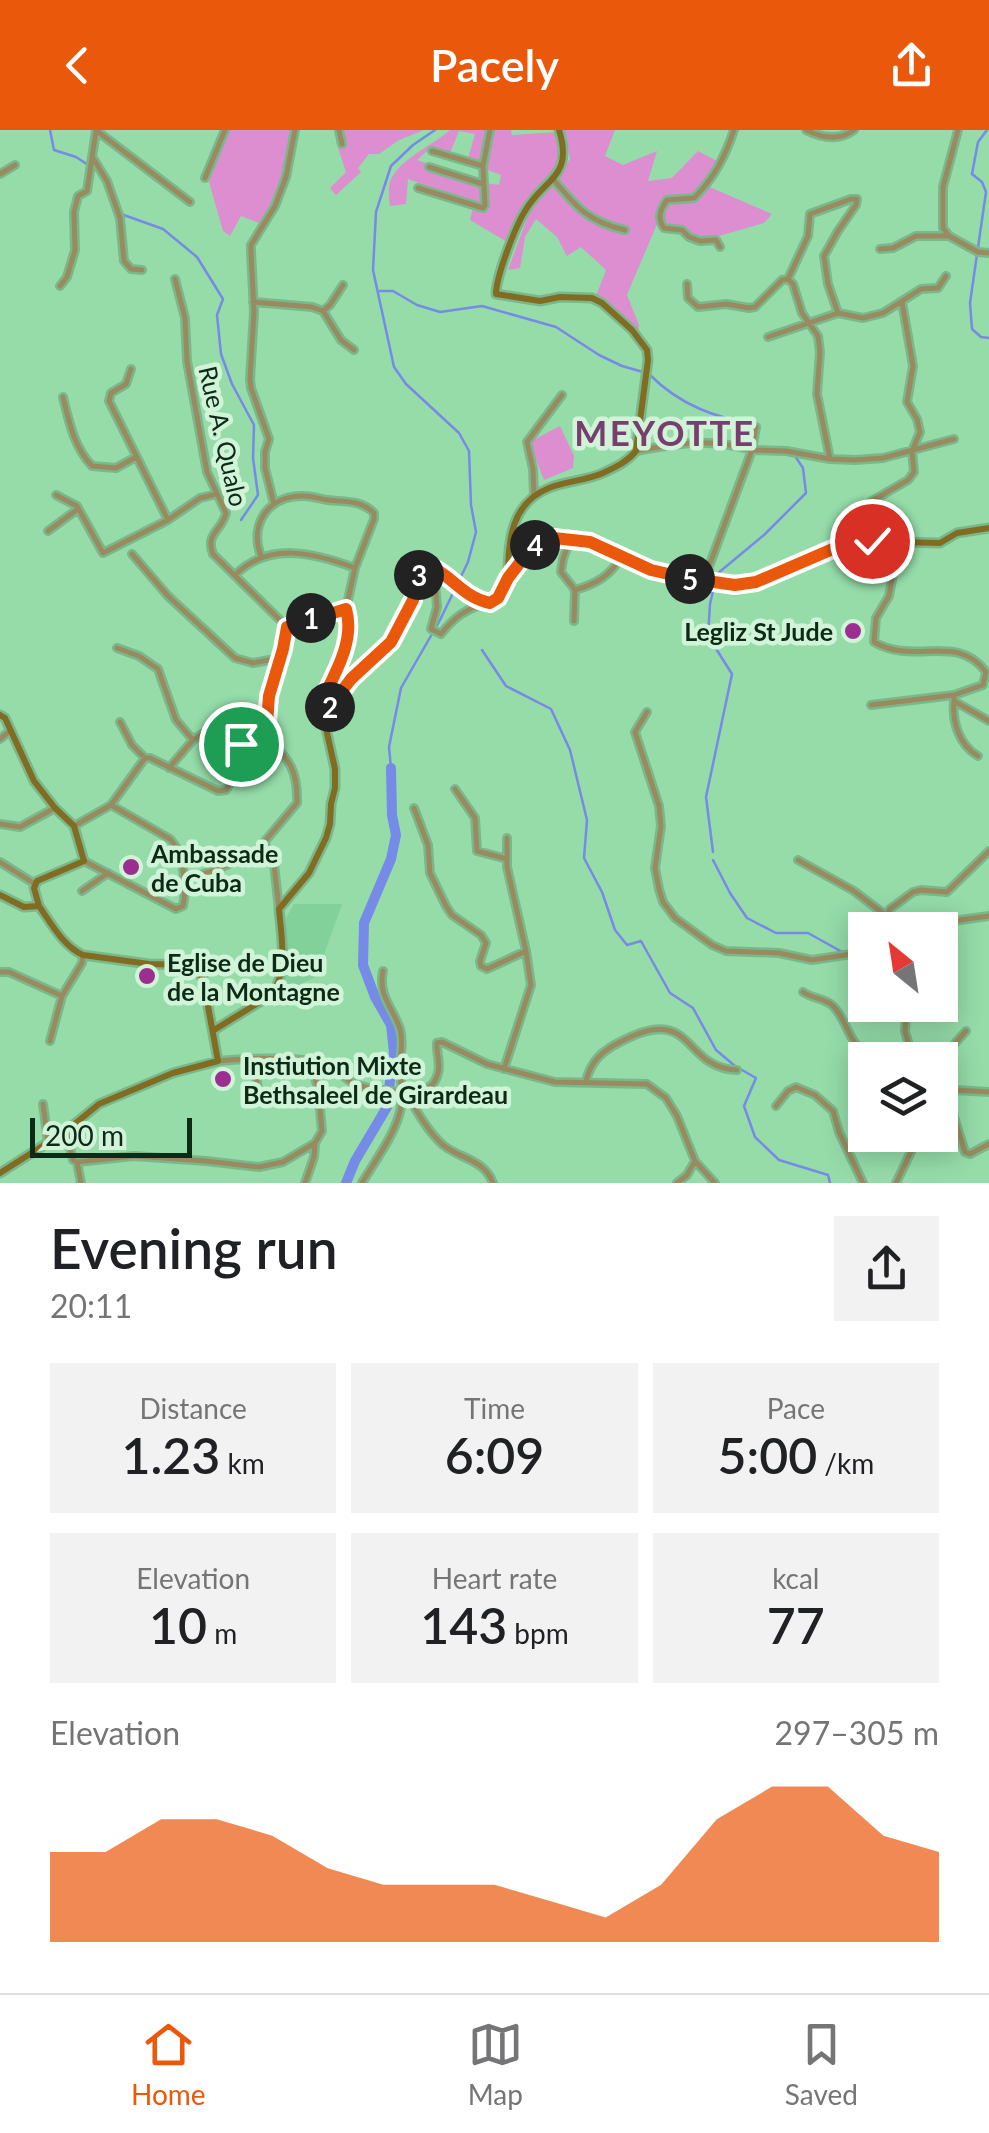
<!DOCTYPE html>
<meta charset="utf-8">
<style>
body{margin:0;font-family:Lato,sans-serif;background:#f2f2f2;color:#202124;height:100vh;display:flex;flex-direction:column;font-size:38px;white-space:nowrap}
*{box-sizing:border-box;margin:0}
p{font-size:32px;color:#757577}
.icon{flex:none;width:55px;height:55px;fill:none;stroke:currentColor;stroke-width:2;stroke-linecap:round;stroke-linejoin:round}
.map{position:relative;height:1053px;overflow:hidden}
.sheet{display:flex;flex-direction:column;background:#fff;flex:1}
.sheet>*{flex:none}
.needle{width:65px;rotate:330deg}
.buttons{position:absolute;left:848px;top:782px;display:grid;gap:20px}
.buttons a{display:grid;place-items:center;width:110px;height:110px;border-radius:0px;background:#fff;box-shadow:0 5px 25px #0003;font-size:50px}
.scale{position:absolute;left:30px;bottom:25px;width:162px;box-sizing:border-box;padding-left:10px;border:5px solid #0d2a17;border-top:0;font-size:28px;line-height:35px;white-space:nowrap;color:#0d2a17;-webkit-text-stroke:8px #d1f4d9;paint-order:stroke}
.pin{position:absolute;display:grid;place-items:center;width:85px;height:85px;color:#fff;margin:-42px;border:5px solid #fff;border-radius:50%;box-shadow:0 2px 10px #0007}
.km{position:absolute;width:50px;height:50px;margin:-25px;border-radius:50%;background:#222;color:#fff;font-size:28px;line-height:50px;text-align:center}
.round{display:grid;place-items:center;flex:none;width:105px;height:105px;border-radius:0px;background:#f2f2f2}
.overview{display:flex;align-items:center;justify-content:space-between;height:170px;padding:0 50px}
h1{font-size:55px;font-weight:600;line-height:75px}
.metrics{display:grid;grid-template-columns:repeat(3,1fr);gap:15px;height:170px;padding:10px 50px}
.metrics div{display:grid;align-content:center;border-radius:0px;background:#f2f2f2;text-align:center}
.metrics b{font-size:50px;font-weight:600}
.metrics small{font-size:28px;font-weight:400}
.metrics p{font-size:28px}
.chart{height:280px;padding:20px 50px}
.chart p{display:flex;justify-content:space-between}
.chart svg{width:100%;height:180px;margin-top:10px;fill:#ea580c;opacity:.7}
header{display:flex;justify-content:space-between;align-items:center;height:130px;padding:0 50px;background:#ea580c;color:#fff;font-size:45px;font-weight:600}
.menu{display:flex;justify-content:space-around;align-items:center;height:140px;border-top:2px solid #e0e0e0;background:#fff;font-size:28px;color:#757577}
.menu a{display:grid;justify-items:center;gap:5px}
.menu .selected{color:#ea580c}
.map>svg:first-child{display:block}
</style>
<header><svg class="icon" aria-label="back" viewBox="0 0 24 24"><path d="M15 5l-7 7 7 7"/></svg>Pacely<svg class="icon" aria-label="share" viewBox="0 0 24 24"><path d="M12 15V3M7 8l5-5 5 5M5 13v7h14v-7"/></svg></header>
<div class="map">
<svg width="989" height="1053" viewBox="0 0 989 1053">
<rect width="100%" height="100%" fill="#95dca9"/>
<path fill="#82d19a" d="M294,774H342L316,847L283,862L286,788Z"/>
<path fill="#dc8ed0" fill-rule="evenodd" d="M229,0H293C286,35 280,64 259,93L241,86L230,106L223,101L209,52Z
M335,0H424L399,10L379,24H369L358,38L361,42L336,65L330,58L346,42L336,12L340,10Z
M450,0H511L512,5L557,2L562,26L555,40L521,79L507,112L470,90L474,73L408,49L406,74L390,76C389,69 388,59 390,52C398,29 434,15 450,0ZM459,1L475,4L467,32L501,45L499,55L479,52L417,30L431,17L450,23Z
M563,0H615L605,26L623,35L657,21L648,51L672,48L698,21L717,31L705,55L772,84L764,93L712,108L691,104L681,97L657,94L627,165L639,195V206L614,179L596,166L606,140L581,117L567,126L557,107L536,89L525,107L520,138L508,140L529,83L570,29Z
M560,296L574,326L573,338L544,350L529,312Z"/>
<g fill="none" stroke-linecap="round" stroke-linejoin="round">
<path stroke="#768ae7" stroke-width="2.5" d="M50,0L54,20L76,27L99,42
M987,0L978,12L972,44L982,52L986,62L970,173L972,199L981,207L989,208
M121,84L163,99L197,127L223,169L217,185L221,224L232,254L254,295L253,328L258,365L241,390
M380,161H393L417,175L440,182L482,176L556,197L599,225L622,236L643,242
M650,245C681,276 715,287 758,296V299
M482,520L506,556L551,579L570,620L587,690L584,728L602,762L615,800L627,815L641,811L670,863L693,878L716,920L735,936L756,948L744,976L755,1007L779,1030L828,1045L830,1053
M391,638L389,617L401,558L440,490L468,432L476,402L471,375L469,321L459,303L406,254L394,237L373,140L376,82L391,36L413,15L435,0
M713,722L706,667L732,544L708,506L710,474L717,444L764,405L806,363L803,338L795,326
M713,730L730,763L747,788L776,803H808L844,823
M852,826L865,827"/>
<path stroke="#768ae7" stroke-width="10" d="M346,1053L355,1031L387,977L391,943L394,922L391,895L375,867L363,835L364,793L391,729L396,705L392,685L391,638"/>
<defs>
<path id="street" d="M339,0L342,14
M806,0C822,8 839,11 854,0
M958,0L943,57V98L949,106L978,122L989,123
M97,1L190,72
M432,21L483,36L490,0
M93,28L107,51L120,88L124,131L131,139L142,140
M429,37L483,54
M0,44L15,35
M205,48L225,0
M553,49C576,77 589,92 625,100
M418,58L483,78L485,75L483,36
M720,117L716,110L700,111L689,107L682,100L664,98C657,88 660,80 667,70L694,68C714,48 725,27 734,0
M880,119L893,118L916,106H949
M175,149L185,188L187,231L207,342L226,383C222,401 205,403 213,424L287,497
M788,149L808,106L810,84L851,69H857L856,75L838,101L824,126L828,154L838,183
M687,154L688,168L698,177L726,174L749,178L755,177L782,150L788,149L793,154L802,183L818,206L820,222L817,264L830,329
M60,156L67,147L75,120L74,82L78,66L87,61L96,1
M253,172L312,177L323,181L341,210L354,220
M323,181L330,175L343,155
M768,207L838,183L863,188L883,183L921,159L938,158L946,146
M131,239L126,254L111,263L109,271L168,390
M63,267C69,292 74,317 92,336L116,338L136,327
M756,297L752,320L786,321L830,329L855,330L883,328L954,309
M636,321C679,313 708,308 752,320L704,450
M56,365L77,376L103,423L168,390L200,368L217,364
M534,366L533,339L527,312L562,265
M274,374L265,338V322L269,309L251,258L250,249L254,182L251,121V115L275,76L286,47L295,0
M48,401L78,379
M570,410L563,429L561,442L575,460L574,491
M857,411L870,372L908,350L914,342L912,321L920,302L917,289L907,272L913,236L902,172
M899,412L889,466L876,488L874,512C915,536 956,502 986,542L983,555L954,565V571L989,591
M132,424L168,466L235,528L253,533L280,528
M261,426C249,394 268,365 304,366C312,366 320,369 328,370C346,372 361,370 374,383V389L355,438L346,479L349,494L347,516L318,579V582L323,585
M434,439L437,477L431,499L441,504C454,487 465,480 485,473
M235,445C269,411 315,423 355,438
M575,460C596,454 610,446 621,427
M287,497L346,479
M117,518L139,526L158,539L176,590L193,610
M954,571C952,592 959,615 978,626
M871,575L954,565
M647,582L635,602L659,676L661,696L655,738L659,759L663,772L675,788L712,815L726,821L779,823L812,830L865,822
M120,592L132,615L145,628
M0,609L11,600
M169,638L193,610L219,593
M455,659L475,688L477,721L507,729
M414,678L428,715L430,743L446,776L452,785L481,805L486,813L480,831L481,836L487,839L526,821
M0,694L20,697L55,678
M74,696L111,675L145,628H150L218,661L226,660L232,650L237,619L249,611L266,606L269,566L283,519L287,497
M265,714L274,734L279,779
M798,730L854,761L884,784
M84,731L176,779L183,776C187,757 184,723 170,709L111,675
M0,732L35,754
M183,750L213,741L255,723L297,673C298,640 289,629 266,606
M82,761L108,743
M879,800L890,779L913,762L921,760L947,762L989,721
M940,802L953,791L989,786
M0,842H9L62,866
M803,862C813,869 825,868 833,876C844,887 847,902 855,913C860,919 868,925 874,930
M907,875L905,901L913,930
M50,911L62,866L82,833L83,825
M254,930L258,960
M940,930L966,901
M218,931C251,928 288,927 321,932C335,934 341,947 353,953C367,960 408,964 423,960C431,958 436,951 438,943C441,933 436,923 437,913L442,912L487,934L555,952L647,954L666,968L677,986L695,1031L715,1053
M504,939L531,855L526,821L507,737V708
M586,951C591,931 602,921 620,912C695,872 681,938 737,940
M406,961C415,979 427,1001 443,1015C460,1029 484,1029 493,1053
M946,962L965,1022L970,1024L989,1014
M940,964L955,960L989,962
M43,974L48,1012
M776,976L788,961L796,957L815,965L833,981L839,1002L863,1053
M66,1001L73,1030L77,1032L134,1026L206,1031L259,1037L283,1032L315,1013
M77,1032L81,1053
M305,1053L314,1027L315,1013L322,1001L318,958L310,931
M362,1053C376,1029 396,1004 401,977C404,963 400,951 400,938C400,924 404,913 400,899C392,876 378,866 383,841
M677,1053L687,1045L695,1031
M896,1053L919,1005"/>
<path id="secondary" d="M508,446C508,411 511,373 549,358C566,351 585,351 603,343C616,337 627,332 636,321L648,230L647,220L632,200L602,173L592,168L560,167L540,171L496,164C496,147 515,97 525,81C544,48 574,48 559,0
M0,585L5,588L34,651L55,678L74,696L84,731L37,751L34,758L39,776L24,777L0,765
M214,900L271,865C289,843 281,805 279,779L309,743L326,708L330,694L331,674L335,658V639L323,585L351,549L391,512L413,470L419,442L425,436C449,440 461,468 490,473L498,468L508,448L532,417L544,410L554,408L590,413L651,440L687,448L735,455L756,452L842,415L857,411L940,413L957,403L989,398
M0,1043L66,1001L99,974L173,943L218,931L203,849L194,835L149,834L83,825C63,816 51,793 39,776"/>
</defs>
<use href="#street" stroke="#7ab88c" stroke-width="10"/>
<use href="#secondary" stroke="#7ab88c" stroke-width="11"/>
<use href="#street" stroke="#998b5f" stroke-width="5"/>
<use href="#secondary" stroke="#826c22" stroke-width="6"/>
</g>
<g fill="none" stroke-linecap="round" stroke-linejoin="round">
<defs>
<path id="route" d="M241,614L266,606L269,566L283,519L287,497L346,479C356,513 332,548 318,579V582L323,586L351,549L391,512L413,470L419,442L425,436C448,439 460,467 490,473L498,468L508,448L532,417L544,410L554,408L590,412L651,440L686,448L735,455L756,452L842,415L857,411H872"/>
</defs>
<use href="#route" stroke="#fff" stroke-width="20"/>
<use href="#route" stroke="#ea580c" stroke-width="12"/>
</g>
<g fill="#9b2f90" stroke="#d1f4d9" stroke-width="4">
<circle cx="853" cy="501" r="10"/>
<circle cx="131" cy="737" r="10"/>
<circle cx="147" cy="846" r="10"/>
<circle cx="223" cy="949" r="10"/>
</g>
<g text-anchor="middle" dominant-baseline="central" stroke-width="9" stroke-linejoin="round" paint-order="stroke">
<g font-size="25" fill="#0d2a17" stroke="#d1f4d9">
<text transform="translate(224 306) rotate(77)">Rue A. Qualo</text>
</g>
<g font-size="25" font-weight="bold" fill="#0d2a17" stroke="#d1f4d9" text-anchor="start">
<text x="833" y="501" text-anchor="end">Legliz St Jude</text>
<text x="151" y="723">Ambassade<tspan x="151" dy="29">de Cuba</tspan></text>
<text x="167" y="832">Eglise de Dieu<tspan x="167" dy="29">de la Montagne</tspan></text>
<text x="243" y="935">Instiution Mixte<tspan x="243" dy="29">Bethsaleel de Girardeau</tspan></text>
</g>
<g font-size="35" font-weight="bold" letter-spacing="2.5" fill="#763f6e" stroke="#d1f4d9">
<text x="665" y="302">MEYOTTE</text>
</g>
</g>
</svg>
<div class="buttons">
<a><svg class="needle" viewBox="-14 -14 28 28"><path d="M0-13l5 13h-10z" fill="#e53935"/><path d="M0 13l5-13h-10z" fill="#757577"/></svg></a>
<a><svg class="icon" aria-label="layers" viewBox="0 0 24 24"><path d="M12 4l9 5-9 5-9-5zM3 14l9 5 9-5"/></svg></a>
</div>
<div class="scale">200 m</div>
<div class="pin" style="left:241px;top:614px;background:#1e9e55"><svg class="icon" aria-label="arrive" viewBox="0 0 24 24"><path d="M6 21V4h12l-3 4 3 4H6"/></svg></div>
<div class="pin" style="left:872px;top:411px;background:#d93025"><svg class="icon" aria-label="check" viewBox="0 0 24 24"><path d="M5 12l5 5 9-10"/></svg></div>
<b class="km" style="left:311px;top:488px">1</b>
<b class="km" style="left:330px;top:577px">2</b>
<b class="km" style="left:419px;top:445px">3</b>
<b class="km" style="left:535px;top:415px">4</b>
<b class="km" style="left:690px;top:449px">5</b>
</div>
<section class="sheet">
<div class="overview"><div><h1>Evening run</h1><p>20:11</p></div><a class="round"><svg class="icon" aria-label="share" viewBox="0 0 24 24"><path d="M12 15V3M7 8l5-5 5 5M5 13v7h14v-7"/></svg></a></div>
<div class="metrics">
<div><p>Distance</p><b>1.23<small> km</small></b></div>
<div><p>Time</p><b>6:09</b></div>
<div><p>Pace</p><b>5:00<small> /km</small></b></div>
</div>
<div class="metrics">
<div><p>Elevation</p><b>10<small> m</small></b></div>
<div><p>Heart rate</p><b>143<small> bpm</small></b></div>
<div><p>kcal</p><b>77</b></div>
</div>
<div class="chart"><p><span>Elevation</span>297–305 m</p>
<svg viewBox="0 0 160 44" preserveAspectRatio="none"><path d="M0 44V22L10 22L20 14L30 14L40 18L50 26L60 30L70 30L80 30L90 34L100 38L110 30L120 14L130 6L140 6L150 18L160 22V44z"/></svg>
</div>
</section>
<nav class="menu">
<a class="selected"><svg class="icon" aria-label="home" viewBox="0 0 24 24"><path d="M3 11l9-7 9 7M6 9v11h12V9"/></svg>Home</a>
<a><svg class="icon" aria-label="map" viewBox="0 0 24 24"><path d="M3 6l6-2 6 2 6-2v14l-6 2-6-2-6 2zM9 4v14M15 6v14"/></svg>Map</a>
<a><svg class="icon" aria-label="saved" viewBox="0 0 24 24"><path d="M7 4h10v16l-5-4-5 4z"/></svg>Saved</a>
</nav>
